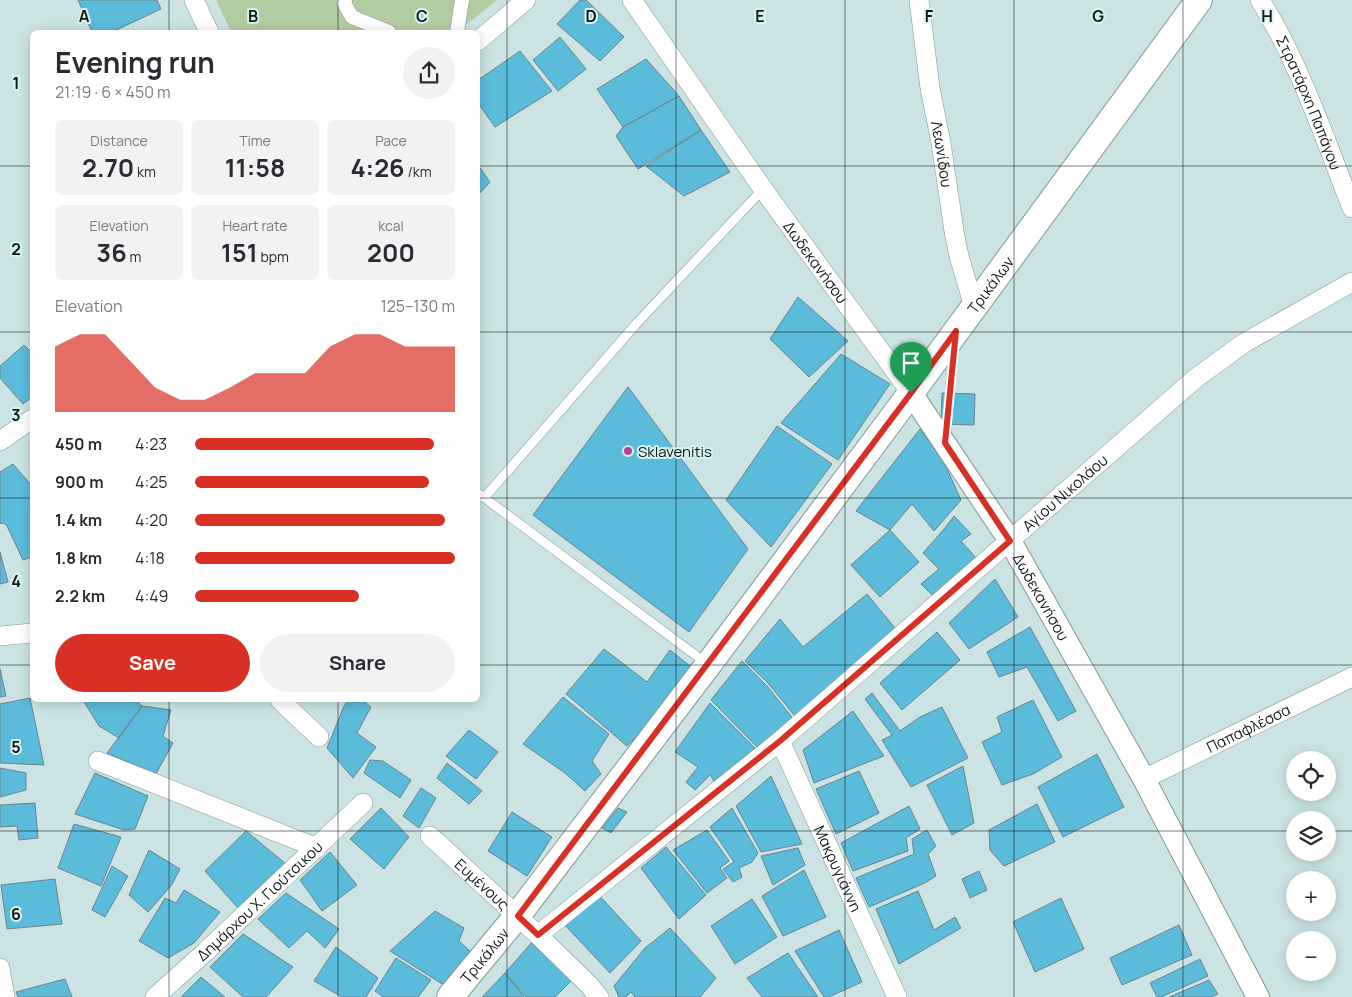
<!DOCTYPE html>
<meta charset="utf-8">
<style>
body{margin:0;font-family:Manrope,sans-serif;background:#f2f2f3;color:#2b2b33;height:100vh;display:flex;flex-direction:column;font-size:19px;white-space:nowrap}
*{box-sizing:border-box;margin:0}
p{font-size:16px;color:#7c7c81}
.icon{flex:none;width:28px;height:28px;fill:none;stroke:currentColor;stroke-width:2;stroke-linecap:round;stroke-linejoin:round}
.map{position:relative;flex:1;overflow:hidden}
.sheet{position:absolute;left:30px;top:30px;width:450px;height:672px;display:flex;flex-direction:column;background:#fff;border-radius:8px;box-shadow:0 2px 12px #0003}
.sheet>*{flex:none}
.tools{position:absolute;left:1286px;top:751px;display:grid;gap:10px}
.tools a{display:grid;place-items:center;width:50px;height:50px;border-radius:50%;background:#fff;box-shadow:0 2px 12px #0003;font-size:25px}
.pin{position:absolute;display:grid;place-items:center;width:42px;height:42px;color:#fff;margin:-51px -21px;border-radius:50% 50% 50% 0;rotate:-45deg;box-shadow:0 0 5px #0007}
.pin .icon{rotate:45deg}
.round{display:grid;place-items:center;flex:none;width:52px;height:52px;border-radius:26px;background:#f2f2f3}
.head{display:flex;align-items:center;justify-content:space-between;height:85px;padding:0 25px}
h1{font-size:28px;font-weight:700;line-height:38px}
.metrics{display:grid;grid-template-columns:repeat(3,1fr);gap:8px;height:85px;padding:5px 25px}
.metrics div{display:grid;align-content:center;border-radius:8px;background:#f2f2f3;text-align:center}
.metrics b{font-size:25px;font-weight:700}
.metrics small{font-size:14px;font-weight:400}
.metrics p{font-size:14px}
.chart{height:140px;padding:10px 25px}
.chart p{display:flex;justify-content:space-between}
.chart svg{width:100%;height:90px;margin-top:5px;fill:#d93025;opacity:.7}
.button{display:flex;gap:10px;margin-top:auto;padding:10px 25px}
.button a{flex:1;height:58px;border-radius:30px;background:#d93025;color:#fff;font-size:20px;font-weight:700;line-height:58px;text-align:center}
.button a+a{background:#f2f2f3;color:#2b2b33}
ul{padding:0 25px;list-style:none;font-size:16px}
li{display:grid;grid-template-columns:80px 60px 1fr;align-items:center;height:38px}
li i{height:12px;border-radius:6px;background:#d93025}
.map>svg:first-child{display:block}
</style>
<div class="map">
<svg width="1352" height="997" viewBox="0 0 1352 997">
<rect width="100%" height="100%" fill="#cbe4e3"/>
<path fill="#b3cca2" d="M216,0H497L457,32H231Z"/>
<path fill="#5bbbdb" stroke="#6e838b" d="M78,0H157L161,9L112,32H92Z
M580,0H586L624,37L600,61L557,24Z
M560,37L586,69L558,91L533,60Z
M520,51L552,91L495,127L478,103V80Z
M646,59L679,96L623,127L597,89Z
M679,96L701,130L638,169L616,136L623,127Z
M701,130L730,172L684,196L646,166Z
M478,165L490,182L479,194L478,193Z
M798,297L848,341L809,377L770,339Z
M24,345L32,353V397L23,404L0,378V366Z
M841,354L890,384L838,460L781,423Z
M628,387L748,549L689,632L533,515Z
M942,393L975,394L974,425L941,424Z
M777,426L832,464L771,547L726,500Z
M920,429L944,462L961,500L934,531L912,504L890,530L856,511Z
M13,464L32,486V557L23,560L6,524L0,523V472Z
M954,516L971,534L961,541L978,560L934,597L921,584L939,569L923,553L945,528Z
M890,530L919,562L880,597L851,565Z
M0,552L8,582L0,584Z
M995,579L1018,617L969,649L949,623Z
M867,594L900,634L799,721L767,682L745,661L780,619L803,647Z
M1030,627L1076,711L1058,721L1027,667L999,677L987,652Z
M937,632L960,660L902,710L880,683Z
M604,649L647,682L670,650L700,674L627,746L566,694Z
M742,661L767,686L795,721L761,751L711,700Z
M0,669L6,696L0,697Z
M872,693L900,731L920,717L942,707L968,758L911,787L882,740L892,735L865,699Z
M563,697L609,734L592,761L601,774L585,791L565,773L523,744Z
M30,698L44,765L0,763V704Z
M83,700H136L142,706L119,738L99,726Z
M349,700H362L371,707L357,733L376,747L353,778L327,748L344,706Z
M1033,700L1062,757L1033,774L1002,785L982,742L1002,732L997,717Z
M710,703L759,752L718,787L710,775L695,790L686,782L698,767L675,752Z
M142,706L171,710L163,736L173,743L156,774L107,753Z
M853,711L884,756L814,783L803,750Z
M469,730L498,752L476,779L446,756Z
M1097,754L1124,807L1063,837L1038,787Z
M370,760L383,761L411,780L400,798L364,773Z
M447,763L482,791L469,804L437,778Z
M963,766L974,823L952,835L927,785Z
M0,768L26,773V790L0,797Z
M859,771L879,813L836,834L816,789Z
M95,773L148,796L135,829L124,830L75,814Z
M771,776L802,844L761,852L736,806Z
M421,788L436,798L419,828L403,816Z
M35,803L38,838L19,840L17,826L0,827V805Z
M1037,804L1055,842L1004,866L990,850L989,830Z
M909,806L920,829L906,838L908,851L853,871L841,843Z
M381,808L409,837L384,869L350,839Z
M618,808L627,812L611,833L602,828Z
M732,808L758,853L752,862L739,868L742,877L733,882L723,869L734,862L710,827Z
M512,812L552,837L527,876L488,851Z
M74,824L121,837L101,886L58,868Z
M707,830L729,861L720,868L727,878L707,893L673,850Z
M927,830L936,846L928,854L936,876L925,883L869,907L856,878L914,854L912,839Z
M246,831L286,864L238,908L205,871Z
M666,847L706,895L679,919L641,868Z
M798,848L805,865L773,885L761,856Z
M149,850L180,869L171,886L148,912L129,895Z
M330,852L357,885L322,911L300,880Z
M112,866L128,876L105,917L92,910Z
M804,870L826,917L783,936L762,896Z
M979,871L987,890L970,898L962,879Z
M55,879L62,924L7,929L1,885Z
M184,890L220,912L194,943L168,958L139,941L165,898L176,903Z
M918,891L934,930L955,917L961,928L899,964L876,909Z
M286,893L339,929L325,948L307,931L289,948L258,919Z
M598,894L641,941L610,973L562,922Z
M1061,898L1084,949L1035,972L1013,922Z
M752,899L777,937L735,964L711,926Z
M435,911L464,928L459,941L471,952L447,987L390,951Z
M1179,925L1192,955L1122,985L1110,958Z
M670,928L716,978L700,997H635L631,992L626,997H619L614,986L645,948Z
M839,930L862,982L829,997H824L795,951Z
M243,934L293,967L266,997H243L210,967Z
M534,940L574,978L555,997H526L505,973Z
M336,947L378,978L366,997H342L314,981Z
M788,953L818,997H762L747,978Z
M396,958L431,980L418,997H383L375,991Z
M1200,959L1208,976L1161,997H1157L1150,983Z
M505,973L524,997H482Z
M201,977L225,997H181Z
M65,979L72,997H18L16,992Z
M1209,980L1218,994L1211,997H1169Z"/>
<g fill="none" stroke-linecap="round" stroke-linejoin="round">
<defs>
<path id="service" d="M946,437L954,346
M478,493L706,663
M484,498L637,323L763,189"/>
<path id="pedestrian" d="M345,0L344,3L352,17L389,32
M457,32L462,0"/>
<g id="minor">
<path d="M194,0L209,32"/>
<path id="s1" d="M632,0L763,189L911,393"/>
<path id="s2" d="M919,0L930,88L941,143L954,231L959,256L974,307"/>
<path id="s3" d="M1260,0C1300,64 1324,137 1352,208"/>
<path d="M478,41L526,0"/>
<path d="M0,441L32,419"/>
<path d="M0,636L32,633"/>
<path d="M280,700L319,737"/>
<path id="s4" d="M780,741L897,997"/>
<path d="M98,761L317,848"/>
<path id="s5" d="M1144,779L1352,677"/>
<path id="s6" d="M430,836L538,935L589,985L599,997"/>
<path id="s7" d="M538,935L780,741L1196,378L1244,343L1352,282"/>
<path d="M0,968L5,997"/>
<path id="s8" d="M155,997L204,953L363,803"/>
</g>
<g id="tertiary">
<path id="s9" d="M911,393L1010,541L1144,779L1258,997"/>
</g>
<g id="secondary">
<path id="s10" d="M450,997L517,916L708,665L911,393L1199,0"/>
</g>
</defs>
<use href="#service" stroke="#819897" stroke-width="10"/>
<use href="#pedestrian" stroke="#819897" stroke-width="15"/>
<use href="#minor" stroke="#819897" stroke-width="20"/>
<use href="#tertiary" stroke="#819897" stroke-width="24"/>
<use href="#secondary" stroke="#819897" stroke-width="28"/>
<use href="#service" stroke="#fff" stroke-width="9"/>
<use href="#pedestrian" stroke="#fff" stroke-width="14"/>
<use href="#minor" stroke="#fff" stroke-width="19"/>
<use href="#tertiary" stroke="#fff" stroke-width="22"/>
<use href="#secondary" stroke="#fff" stroke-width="26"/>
</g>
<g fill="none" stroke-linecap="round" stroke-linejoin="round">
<defs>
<path id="route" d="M956,331L945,443L1010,541L780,741L538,935L518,916L911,393Z"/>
</defs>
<use href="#route" stroke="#fff" stroke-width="10"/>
<use href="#route" stroke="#d93025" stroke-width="6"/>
</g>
<path fill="none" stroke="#101919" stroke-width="1" stroke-opacity="0.55" d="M169,0V32M338,0V32M507,0V997M676,0V997M845,0V997M1014,0V997M1183,0V997M0,166H32M478,166H1352M0,332H32M478,332H1352M0,498H32M478,498H1352M0,665H32M478,665H1352M169,700V997M338,700V997M0,831H1295M1328,831H1352"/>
<circle fill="#b83f92" stroke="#d8f2f0" stroke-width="2" cx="628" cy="451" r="5"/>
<g text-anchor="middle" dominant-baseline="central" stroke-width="4" stroke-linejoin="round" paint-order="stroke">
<g font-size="15" fill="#101919" stroke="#d8f2f0">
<text stroke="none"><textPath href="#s3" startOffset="114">Στρατάρχη Παπάγου</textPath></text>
<text stroke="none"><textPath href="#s2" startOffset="156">Λεωνίδου</textPath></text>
<text stroke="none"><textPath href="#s1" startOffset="320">Δωδεκανήσου</textPath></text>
<text stroke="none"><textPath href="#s10" startOffset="894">Τρικάλων</textPath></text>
<text stroke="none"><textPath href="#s7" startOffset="688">Αγίου Νικολάου</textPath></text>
<text stroke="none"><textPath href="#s9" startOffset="242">Δωδεκανήσου</textPath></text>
<text stroke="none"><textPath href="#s5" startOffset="116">Παπαφλέσσα</textPath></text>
<text stroke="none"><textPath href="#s4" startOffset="140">Μακρυγιάννη</textPath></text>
<text stroke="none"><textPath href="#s6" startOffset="71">Ευμένους</textPath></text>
<text stroke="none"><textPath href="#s8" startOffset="142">Δημάρχου Χ. Γιούτσικου</textPath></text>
<text stroke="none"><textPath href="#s10" startOffset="54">Τρικάλων</textPath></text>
</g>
<g font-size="15" fill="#101919" stroke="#d8f2f0" text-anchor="start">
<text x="638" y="451">Sklavenitis</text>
</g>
</g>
<g font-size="16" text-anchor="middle" font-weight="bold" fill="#101919" stroke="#d8f2f0" stroke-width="4" stroke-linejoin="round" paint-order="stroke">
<text x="84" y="22">A</text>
<text x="253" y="22">B</text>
<text x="422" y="22">C</text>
<text x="591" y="22">D</text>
<text x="760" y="22">E</text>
<text x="929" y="22">F</text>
<text x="1098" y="22">G</text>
<text x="1267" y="22">H</text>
<text x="16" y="89">1</text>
<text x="16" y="255">2</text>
<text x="16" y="421">3</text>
<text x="16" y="587">4</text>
<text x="16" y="753">5</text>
<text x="16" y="920">6</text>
</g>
</svg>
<div class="tools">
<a><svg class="icon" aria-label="locate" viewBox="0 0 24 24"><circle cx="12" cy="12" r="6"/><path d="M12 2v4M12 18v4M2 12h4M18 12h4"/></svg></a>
<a><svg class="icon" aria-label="layers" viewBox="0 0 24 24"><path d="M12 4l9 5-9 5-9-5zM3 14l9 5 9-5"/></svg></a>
<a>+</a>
<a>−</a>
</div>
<div class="pin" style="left:911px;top:393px;background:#1e9e55"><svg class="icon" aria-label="arrive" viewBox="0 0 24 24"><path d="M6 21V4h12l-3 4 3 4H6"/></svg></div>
<section class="sheet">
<div class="head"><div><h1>Evening run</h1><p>21:19 · 6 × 450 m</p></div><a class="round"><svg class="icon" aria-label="share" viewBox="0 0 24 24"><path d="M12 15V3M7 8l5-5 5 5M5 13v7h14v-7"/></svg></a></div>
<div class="metrics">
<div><p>Distance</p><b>2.70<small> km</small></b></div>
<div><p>Time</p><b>11:58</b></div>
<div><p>Pace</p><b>4:26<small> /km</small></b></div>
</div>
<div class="metrics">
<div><p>Elevation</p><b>36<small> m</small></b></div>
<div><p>Heart rate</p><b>151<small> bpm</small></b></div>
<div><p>kcal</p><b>200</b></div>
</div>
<div class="chart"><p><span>Elevation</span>125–130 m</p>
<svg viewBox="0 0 160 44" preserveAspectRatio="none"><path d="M0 44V12L10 6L20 6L30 19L40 32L50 38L60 38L70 32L80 25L90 25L100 25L110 12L120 6L130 6L140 12L150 12L160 12V44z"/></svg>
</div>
<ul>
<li><b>450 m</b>4:23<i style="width:92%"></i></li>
<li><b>900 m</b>4:25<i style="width:90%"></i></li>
<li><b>1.4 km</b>4:20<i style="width:96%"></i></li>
<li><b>1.8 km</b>4:18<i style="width:100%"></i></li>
<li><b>2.2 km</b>4:49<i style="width:63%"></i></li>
</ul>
<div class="button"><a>Save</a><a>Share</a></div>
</section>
</div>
